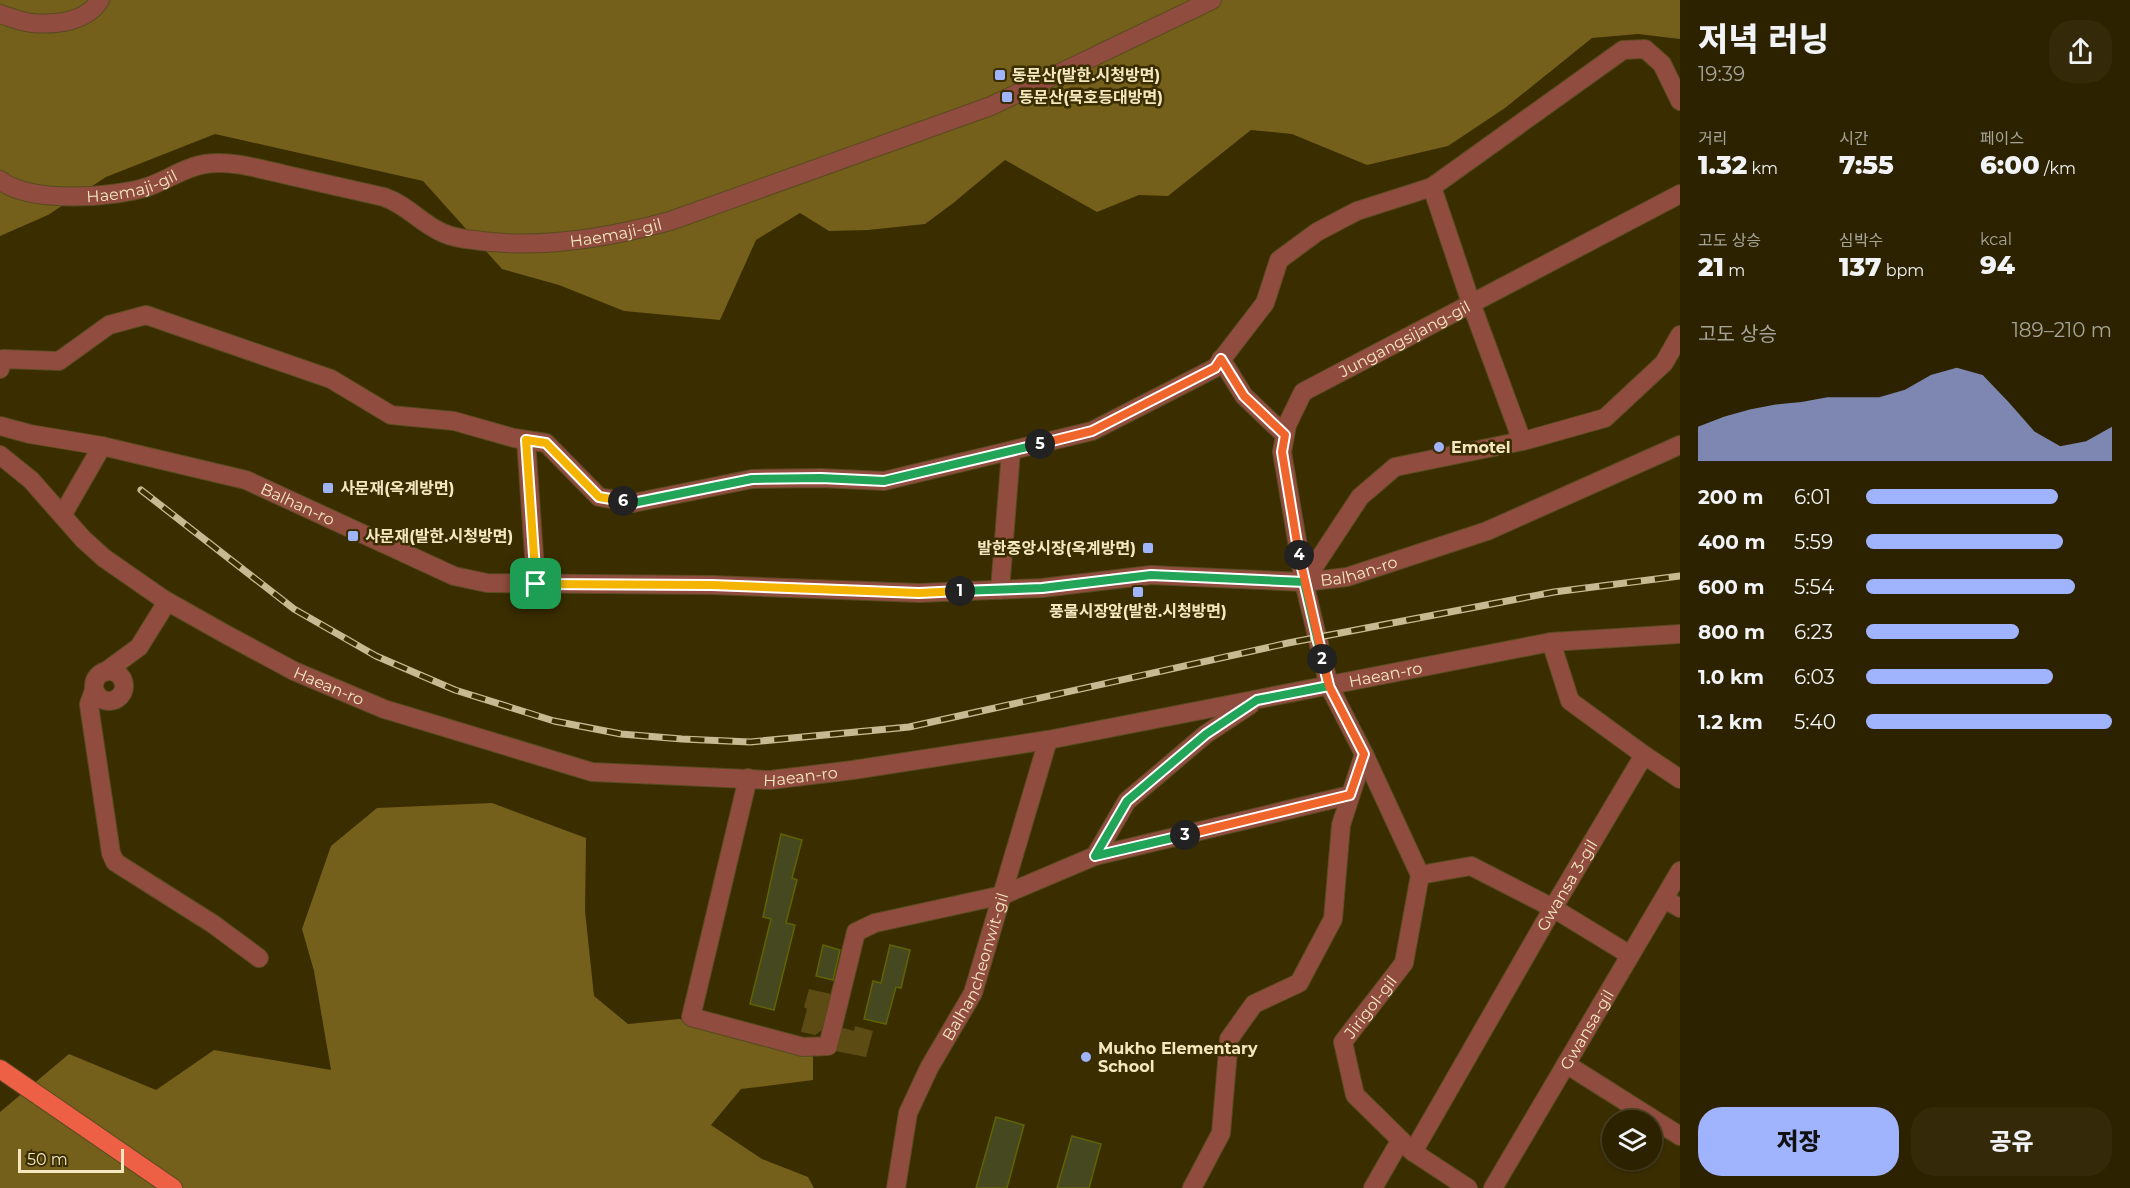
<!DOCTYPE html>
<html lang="ko">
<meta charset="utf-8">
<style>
body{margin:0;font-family:Montserrat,"Noto Sans KR",sans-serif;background:#342a0a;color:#f1f3f6;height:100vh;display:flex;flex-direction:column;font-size:22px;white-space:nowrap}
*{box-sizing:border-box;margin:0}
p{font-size:20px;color:#a6a499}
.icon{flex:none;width:33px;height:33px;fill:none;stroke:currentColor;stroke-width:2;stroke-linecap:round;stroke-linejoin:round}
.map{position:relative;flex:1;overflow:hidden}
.panel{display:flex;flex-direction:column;background:#2c2200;width:450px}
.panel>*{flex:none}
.controls{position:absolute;left:1602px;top:1110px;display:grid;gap:12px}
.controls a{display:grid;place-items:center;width:60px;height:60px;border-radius:50%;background:#2c2200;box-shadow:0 2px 4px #0004,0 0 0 2px #483f22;font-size:30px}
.scale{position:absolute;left:18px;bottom:15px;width:106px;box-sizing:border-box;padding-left:6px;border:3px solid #f5e8c1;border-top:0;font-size:16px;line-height:21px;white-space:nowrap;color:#f5e8c1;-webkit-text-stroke:4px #3a2d00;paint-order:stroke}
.pin{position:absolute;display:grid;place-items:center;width:51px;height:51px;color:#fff;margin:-26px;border-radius:12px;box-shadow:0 3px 9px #0006}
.km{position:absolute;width:30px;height:30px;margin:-15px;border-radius:50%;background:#222;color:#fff;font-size:16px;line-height:30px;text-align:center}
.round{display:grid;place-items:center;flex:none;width:63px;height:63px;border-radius:24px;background:#342a0a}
.head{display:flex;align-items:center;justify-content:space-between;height:102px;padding:0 18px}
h1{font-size:33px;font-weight:800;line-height:45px}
.figures{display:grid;grid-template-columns:repeat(3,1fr);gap:9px;height:102px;padding:6px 18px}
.figures div{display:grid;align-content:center}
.figures b{font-size:26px;font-weight:800}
.figures small{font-size:16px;font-weight:400}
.figures p{font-size:16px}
.chart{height:168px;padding:12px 18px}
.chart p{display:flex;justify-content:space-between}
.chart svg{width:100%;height:108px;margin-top:6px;fill:#a0b3fd;opacity:.7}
.button{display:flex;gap:12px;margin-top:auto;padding:12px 18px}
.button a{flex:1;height:69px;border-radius:24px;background:#a0b3fd;color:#111;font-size:24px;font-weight:800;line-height:69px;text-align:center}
.button a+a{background:#342a0a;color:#f1f3f6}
ul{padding:0 18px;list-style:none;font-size:20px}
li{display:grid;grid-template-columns:96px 72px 1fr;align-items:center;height:45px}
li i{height:15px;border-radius:8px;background:#a0b3fd}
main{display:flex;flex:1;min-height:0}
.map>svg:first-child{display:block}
</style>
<main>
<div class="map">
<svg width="1680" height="1188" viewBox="0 0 1680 1188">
<rect width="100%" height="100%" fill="#3a2d00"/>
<path fill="#5c4c13" d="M809,989L831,994L822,1030L815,1035L801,1032L807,1009L804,1007Z
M836,1026L854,1031L855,1026L873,1031L866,1057L835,1051Z"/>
<path fill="#74601a" d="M0,0H1680V39L1638,34L1592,38L1505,108L1448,146L1367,165L1292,134L1251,130L1168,196L1139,195L1097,212L1005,160L952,204L925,224L868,230L829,231L800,213L756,240L720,320L624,311L559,285L502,269L423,181L215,134L106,177L48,215L0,236Z
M492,803L586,838L585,911L594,996L628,1024L679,1019L813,1043V1080L741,1089L711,1125L762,1159L808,1177L814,1188H0V1112L69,1054L156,1090L214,1050L331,1070L314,971L302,929L331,846L377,808Z"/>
<path fill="#464920" stroke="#5f6301" stroke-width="1.5" d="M781,834L802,840L792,878L797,880L786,923L795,925L774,1010L750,1004L771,919L763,917Z
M823,945L840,950L833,980L816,976Z
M890,945L910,950L901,988L896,987L886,1024L864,1019L873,981L881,983Z
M996,1117L1024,1125L1007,1188H976Z
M1072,1136L1101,1144L1089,1188H1057Z"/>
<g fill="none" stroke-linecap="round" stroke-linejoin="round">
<defs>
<g id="minor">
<path d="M0,14C10,17 21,22 32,23C56,25 87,22 100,0"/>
<path id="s1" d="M0,180C29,204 116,198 150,186C169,179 185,167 205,164C234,160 263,170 291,176C322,183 353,190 384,197C409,206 420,223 443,233C452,237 464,239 474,240C539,250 608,238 670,221L991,106L1212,0"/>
<path d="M1432,187L1471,303L1522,441"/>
<path d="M1221,359L1244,396L1285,435"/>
<path d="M0,369L3,359L59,361L109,325L146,315L331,379L391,415L454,421L514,438L546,443L599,497L633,503L752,479L821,478L884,481L1092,431L1215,368L1265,303L1279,260L1317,232L1357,211L1432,187L1623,50L1645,49L1662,64L1680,101"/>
<path id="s2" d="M0,426L30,434L102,446L246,480L454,576L487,583L712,585L919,593L1042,588L1151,575L1304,582L1347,577L1487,531L1680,445"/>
<path d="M526,440L536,584"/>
<path id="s3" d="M0,455L31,480L83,539L104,558L163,599L227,635L294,671L384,709L592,772L770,780L853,770L1048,740L1551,642L1680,634"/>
<path d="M63,514L102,446"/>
<path d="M1304,582L1360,497L1395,467L1527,440L1605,418L1664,363L1680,335"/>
<path d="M1000,590L1011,451"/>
<circle cx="109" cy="686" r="15"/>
<path d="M105,672L139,647L167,602"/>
<path d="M94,690L89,704L90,712L111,853L115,862L213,924L259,958"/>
<path d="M1644,755L1680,779"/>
<path d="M748,778L691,1017L803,1047L828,1046L856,932L875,923L1003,895L1095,856L1127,801L1206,734L1250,705"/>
<path d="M1095,856L1350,795"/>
<path d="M1420,875L1471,866L1553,908L1630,955"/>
<path d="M1664,899L1680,908"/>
<path d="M1566,1064L1680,1136"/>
<path id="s4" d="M1413,1152L1553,908L1644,755L1570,701L1551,642"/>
<path id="s5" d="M896,1188L908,1113L929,1068L973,993L1048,740"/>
<path d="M1192,1188L1221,1133L1229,1039L1254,1004L1299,983L1333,919L1341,825L1364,754"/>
<path d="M1373,1188L1400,1141"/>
<path id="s6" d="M1468,1188L1413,1152L1355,1095L1343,1042L1404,963L1420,875L1364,754L1329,686L1304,582L1282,452L1287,425L1303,392L1680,194"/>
<path id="s7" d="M1493,1188L1680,871"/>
</g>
<path id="major" d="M0,1069L173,1188"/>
</defs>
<use href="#minor" stroke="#584b1f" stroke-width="20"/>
<use href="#major" stroke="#584b1f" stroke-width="20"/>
<use href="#minor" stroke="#904c3e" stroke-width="18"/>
<use href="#major" stroke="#ed6046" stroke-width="18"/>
<defs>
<path id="rail" d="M141,490L294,609L376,656L455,690L554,721L621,734L682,739L750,742L909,727L1288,643L1554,592L1680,576"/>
</defs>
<use href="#rail" stroke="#c7ba92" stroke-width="7"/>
<use href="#rail" stroke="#3a2d00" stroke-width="4.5" stroke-dasharray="14" stroke-linecap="butt"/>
</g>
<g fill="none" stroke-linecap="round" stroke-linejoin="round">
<defs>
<path id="split-1" d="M536,584L712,585L919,593L960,591"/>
<path id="split-2" d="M960,591L1042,588L1151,575L1304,582L1322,659"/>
<path id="split-3" d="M1185,835L1095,856L1127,801L1206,734L1257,700L1329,686L1322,659"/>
<path id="split-4" d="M1185,835L1350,795L1364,754L1329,686L1299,555"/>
<path id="split-5" d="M1040,444L1092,431L1215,368L1221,359L1244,396L1285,435L1282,452L1299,555"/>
<path id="split-6" d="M623,501L633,503L752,479L821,478L884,481L1040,444"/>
<path id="split-7" d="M536,584L526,440L546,443L599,497L623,501"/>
</defs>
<use href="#split-1" stroke="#fff" stroke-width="12"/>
<use href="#split-2" stroke="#fff" stroke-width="12"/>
<use href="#split-3" stroke="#fff" stroke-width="12"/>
<use href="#split-4" stroke="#fff" stroke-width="12"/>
<use href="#split-5" stroke="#fff" stroke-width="12"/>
<use href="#split-6" stroke="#fff" stroke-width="12"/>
<use href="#split-7" stroke="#fff" stroke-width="12"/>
<use href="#split-1" stroke="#f5b400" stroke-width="8"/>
<use href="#split-2" stroke="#22a559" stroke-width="8"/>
<use href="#split-3" stroke="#22a559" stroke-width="8"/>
<use href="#split-4" stroke="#f0652b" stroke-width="8"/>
<use href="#split-5" stroke="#f0652b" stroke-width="8"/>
<use href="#split-6" stroke="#22a559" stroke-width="8"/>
<use href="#split-7" stroke="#f5b400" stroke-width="8"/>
</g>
<g fill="#a0b3fd" stroke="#3a2d00" stroke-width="2">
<rect x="994" y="69" width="12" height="12" rx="3"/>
<rect x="1001" y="91" width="12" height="12" rx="3"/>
<circle cx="1439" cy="447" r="6"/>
<rect x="322" y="482" width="12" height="12" rx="3"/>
<rect x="347" y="530" width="12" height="12" rx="3"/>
<rect x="1142" y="542" width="12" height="12" rx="3"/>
<rect x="1132" y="586" width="12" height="12" rx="3"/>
<circle cx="1086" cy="1057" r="6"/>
</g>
<g text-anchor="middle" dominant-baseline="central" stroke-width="5" stroke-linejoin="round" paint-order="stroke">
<g font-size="16" font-weight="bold" fill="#f5e8c1" stroke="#3a2d00" text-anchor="start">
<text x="1012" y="75">동문산(발한.시청방면)</text>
<text x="1019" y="97">동문산(묵호등대방면)</text>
<text x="1451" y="447">Emotel</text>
<text x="340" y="488">사문재(옥계방면)</text>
<text x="365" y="536">사문재(발한.시청방면)</text>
<text x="1136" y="548" text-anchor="end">발한중앙시장(옥계방면)</text>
<text x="1138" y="611" text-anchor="middle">풍물시장앞(발한.시청방면)</text>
<text x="1098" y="1048">Mukho Elementary<tspan x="1098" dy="18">School</tspan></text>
</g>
<g font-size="16" fill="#f5e8c1" stroke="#3a2d00">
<text stroke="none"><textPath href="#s1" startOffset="136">Haemaji-gil</textPath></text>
<text stroke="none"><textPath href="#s1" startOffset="640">Haemaji-gil</textPath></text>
<text stroke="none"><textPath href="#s6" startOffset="1018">Jungangsijang-gil</textPath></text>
<text stroke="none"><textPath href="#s2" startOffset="309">Balhan-ro</textPath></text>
<text stroke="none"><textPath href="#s2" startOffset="1389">Balhan-ro</textPath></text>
<text stroke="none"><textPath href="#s3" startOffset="1486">Haean-ro</textPath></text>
<text stroke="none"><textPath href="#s3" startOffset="406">Haean-ro</textPath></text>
<text stroke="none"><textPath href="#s3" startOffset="892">Haean-ro</textPath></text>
<text stroke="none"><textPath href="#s4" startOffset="308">Gwansa 3-gil</textPath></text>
<text stroke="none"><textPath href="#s5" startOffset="238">Balhancheonwit-gil</textPath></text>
<text stroke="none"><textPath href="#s6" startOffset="246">Jirigol-gil</textPath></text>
<text stroke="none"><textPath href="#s7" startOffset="184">Gwansa-gil</textPath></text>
</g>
</g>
</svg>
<div class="controls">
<a><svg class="icon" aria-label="layers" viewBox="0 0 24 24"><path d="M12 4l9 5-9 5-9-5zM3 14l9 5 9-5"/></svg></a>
</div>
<div class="scale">50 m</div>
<div class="pin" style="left:536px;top:584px;background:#1e9e55"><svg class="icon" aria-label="arrive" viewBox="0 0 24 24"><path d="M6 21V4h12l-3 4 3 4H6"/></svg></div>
<b class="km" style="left:960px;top:591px">1</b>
<b class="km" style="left:1322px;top:659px">2</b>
<b class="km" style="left:1185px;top:835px">3</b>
<b class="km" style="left:1299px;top:555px">4</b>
<b class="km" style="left:1040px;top:444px">5</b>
<b class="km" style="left:623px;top:501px">6</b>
</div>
<section class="panel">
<div class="head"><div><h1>저녁 러닝</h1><p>19:39</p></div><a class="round"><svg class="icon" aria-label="share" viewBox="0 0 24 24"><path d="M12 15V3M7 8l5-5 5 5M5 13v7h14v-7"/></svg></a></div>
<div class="figures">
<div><p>거리</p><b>1.32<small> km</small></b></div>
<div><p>시간</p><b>7:55</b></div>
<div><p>페이스</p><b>6:00<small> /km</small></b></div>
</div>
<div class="figures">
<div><p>고도 상승</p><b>21<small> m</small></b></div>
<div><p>심박수</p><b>137<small> bpm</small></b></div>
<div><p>kcal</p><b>94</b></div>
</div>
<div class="chart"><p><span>고도 상승</span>189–210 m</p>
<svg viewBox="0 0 160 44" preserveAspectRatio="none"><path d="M0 44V30L10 26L20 23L30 21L40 20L50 18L60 18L70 18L80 15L90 9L100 6L110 9L120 20L130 32L140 38L150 36L160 30V44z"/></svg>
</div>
<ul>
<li><b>200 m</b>6:01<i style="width:78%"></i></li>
<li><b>400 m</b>5:59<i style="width:80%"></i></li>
<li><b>600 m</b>5:54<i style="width:85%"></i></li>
<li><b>800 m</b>6:23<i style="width:62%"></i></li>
<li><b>1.0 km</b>6:03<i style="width:76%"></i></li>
<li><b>1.2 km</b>5:40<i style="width:100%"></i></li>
</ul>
<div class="button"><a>저장</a><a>공유</a></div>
</section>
</main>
